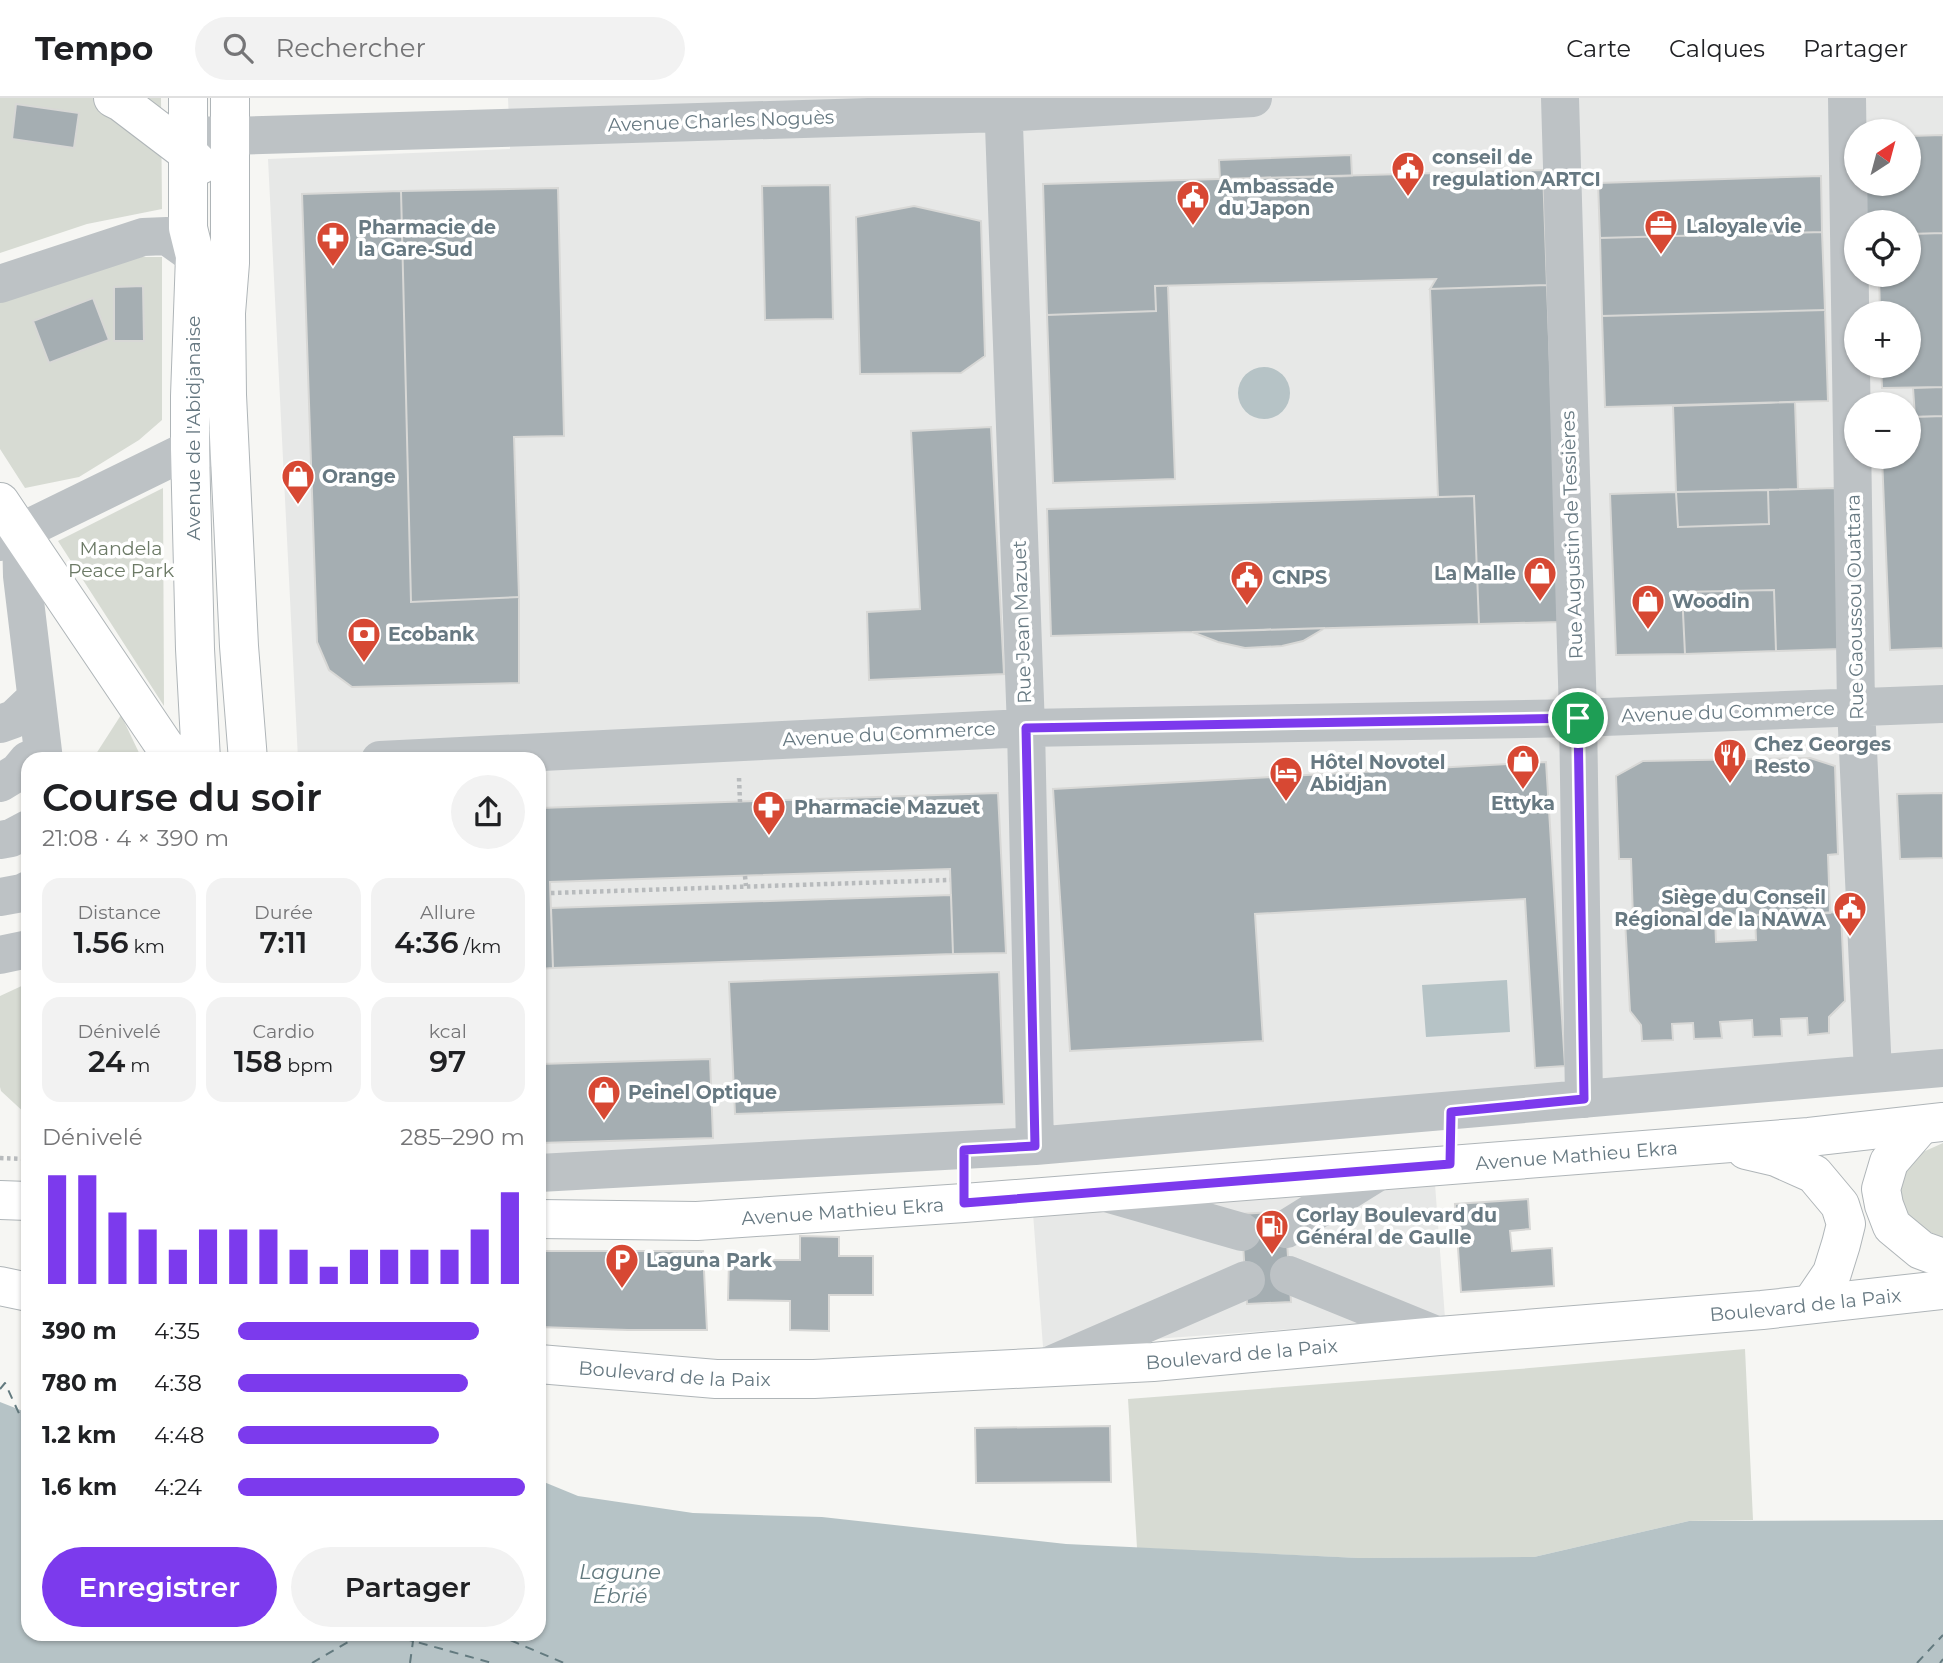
<!DOCTYPE html>
<html lang="fr">
<meta charset="utf-8">
<style>
body{margin:0;font-family:Montserrat,sans-serif;background:#f2f2f2;color:#202124;height:100vh;display:flex;flex-direction:column;font-size:26px;white-space:nowrap}
*{box-sizing:border-box;margin:0}
p{font-size:23px;color:#757577}
.icon{flex:none;width:38px;height:38px;fill:none;stroke:currentColor;stroke-width:2;stroke-linecap:round;stroke-linejoin:round}
.map{position:relative;flex:1;overflow:hidden}
.sheet{position:absolute;left:21px;top:654px;width:525px;height:889px;display:flex;flex-direction:column;background:#fff;border-radius:21px;box-shadow:0 2px 5px #0004}
.sheet>*{flex:none}
.needle{width:46px;rotate:36deg}
.controls{position:absolute;left:1844px;top:21px;display:grid;gap:14px}
.controls a{display:grid;place-items:center;width:77px;height:77px;border-radius:50%;background:#fff;box-shadow:0 2px 5px #0004;font-size:35px}
.pin{position:absolute;display:grid;place-items:center;width:60px;height:60px;color:#fff;margin:-30px;border:4px solid #fff;border-radius:50%;box-shadow:0 2px 7px #0007}
.round{display:grid;place-items:center;flex:none;width:74px;height:74px;border-radius:37px;background:#f2f2f2}
.head{display:flex;align-items:center;justify-content:space-between;height:119px;padding:0 21px}
h1{font-size:38px;font-weight:600;line-height:52px}
.figures{display:grid;grid-template-columns:repeat(3,1fr);gap:10px;height:119px;padding:7px 21px}
.figures div{display:grid;align-content:center;border-radius:18px;background:#f2f2f2;text-align:center}
.figures b{font-size:30px;font-weight:600}
.figures small{font-size:19px;font-weight:400}
.figures p{font-size:19px}
.chart{height:196px;padding:14px 21px}
.chart p{display:flex;justify-content:space-between}
.chart svg{width:100%;height:126px;margin-top:7px;stroke:#7c3aed;stroke-width:6}
.button{display:flex;gap:14px;margin-top:auto;padding:14px 21px}
.button a{flex:1;height:80px;border-radius:42px;background:#7c3aed;color:#fff;font-size:28px;font-weight:600;line-height:80px;text-align:center}
.button a+a{background:#f2f2f2;color:#202124}
ul{padding:0 21px;list-style:none;font-size:23px}
li{display:grid;grid-template-columns:112px 84px 1fr;align-items:center;height:52px}
li i{height:18px;border-radius:9px;background:#7c3aed}
header{display:flex;align-items:center;gap:42px;box-sizing:border-box;height:98px;padding:0 35px;background:#fff;border-bottom:2px solid #e0e0e0}
header strong{font-size:33px}
nav{display:flex;gap:38px;margin-inline-start:auto;font-size:24px}
.search{width:490px;height:63px;background:#f2f2f2;display:flex;align-items:center;gap:18px;box-sizing:border-box;padding:0 24px;border-radius:38px;color:#757577;font-size:26px}
.map>svg:first-child{display:block}
</style>
<header>
<strong>Tempo</strong>
<div class="search"><svg class="icon" aria-label="search" viewBox="0 0 24 24"><circle cx="10" cy="10" r="6"/><path d="M15 15l6 6"/></svg>Rechercher</div>
<nav><a>Carte</a><a>Calques</a><a>Partager</a></nav>
</header>
<div class="map">
<svg width="1943" height="1565" viewBox="0 0 1943 1565">
<rect width="100%" height="100%" fill="#f6f6f3"/>
<path fill="#e7e8e7" fill-rule="evenodd" d="M508,0H1943V978L539,1061V662L298,661L268,61L510,51ZM1857,33H1909V86H1857ZM1857,124H1909V177H1857ZM1857,215H1909V268H1857ZM1857,306H1909V359H1857Z
M1435,1086L1445,1220L1043,1249L1033,1115Z"/>
<path fill="#d7dbd3" d="M0,0H161L162,111L87,126L0,155Z
M141,159H162V322L139,342L79,379L25,390L0,351V203Z
M163,390L164,608L58,443Z
M121,617L142,661L95,662L94,659Z
M28,885V1018L1,993L0,989V898Z
M1943,1045V1140L1910,1125L1895,1079L1914,1058Z
M1745,1251L1753,1422L1689,1423L1534,1459L1359,1460L1137,1450L1128,1301L1519,1271Z"/>
<path fill="#b6c3c6" d="M1238 295a26 26 0 1 1 52 0a26 26 0 1 1-52 0Z
M1507,882L1510,934L1426,939L1422,887Z
M0,1304L28,1315V1536H539V1382L578,1398L693,1415L822,1419L1066,1446L1359,1460L1534,1459L1689,1423L1943,1422V1565H0Z"/>
<g fill="none" stroke-linecap="round" stroke-linejoin="round">
<path stroke="#637a7f" stroke-width="2" stroke-dasharray="9 7" stroke-linecap="butt" d="M0,1291L5,1285L28,1335
M388,1536L492,1565
M496,1536L564,1565
M312,1565L362,1536
M410,1565L414,1536
M1917,1565L1943,1537
M1940,1565L1943,1561"/>
</g>
<path fill="#a5aeb2" stroke="#d8d8d6" stroke-width="2" d="M16,6L79,15L74,50L12,41Z
M1943,37V135L1909,136V124H1859V86H1909V38Z
M1351,57L1352,78L1220,81L1219,62Z
M1543,72L1547,187L1430,191L1436,181L1155,188L1156,213L1047,217L1043,86Z
M1821,78L1822,134L1600,140L1598,85Z
M830,87L833,221L765,222L762,88Z
M558,90L564,338L514,339L519,499L411,504L401,93Z
M401,93L411,504L519,499V585L352,589L329,572L317,544L302,96Z
M914,108L981,123L985,258L961,275L860,276L856,119Z
M1822,134L1825,212L1602,218L1600,140Z
M1943,135V289L1882,290L1881,268H1909V215H1880L1879,177H1909V136Z
M1547,187L1560,524L1479,526L1474,398L1438,399L1430,191Z
M143,188L144,243H114V189Z
M1155,188H1168L1175,381L1053,385L1047,217L1156,213Z
M93,200L109,242L49,265L33,223Z
M1825,212L1828,303L1605,309L1602,218Z
M1943,289V318L1915,319L1913,290Z
M1795,304L1798,391L1676,394L1673,308Z
M1943,318V550L1890,552L1882,359H1909V319Z
M991,329L1004,576L869,582L867,514L920,511L911,333Z
M1835,390L1841,551L1776,553L1774,492L1682,494L1685,556L1616,557L1610,396L1676,394L1678,429L1769,426L1768,392Z
M1768,392L1769,426L1678,429L1676,394Z
M1474,398L1479,526L1051,538L1047,411Z
M1774,492L1776,553L1685,556L1682,494Z
M1325,530L1303,543L1282,548L1245,550L1218,544L1192,534Z
M1810,660L1835,668L1838,756L1828,757L1830,815L1633,820L1631,761H1619L1616,678L1643,663Z
M1546,664L1565,968L1535,970L1525,801L1255,816L1263,943L1070,953L1053,691Z
M998,695L1006,855L953,856L950,771L550,784L553,870L539,871V710Z
M1943,695V760L1900,761L1897,696Z
M951,797L953,856L553,870L551,810Z
M1841,814L1845,903L1829,919V935L1808,937L1807,920L1781,921L1782,938L1753,939L1752,922L1720,924L1722,940L1694,941L1693,925L1672,926L1673,942L1642,943L1641,927L1630,913L1625,822L1633,820L1715,819L1716,844L1756,842L1755,817Z
M999,874L1004,1006L735,1016L729,884Z
M710,961L713,1040L539,1045V966Z
M710,961L713,1040L539,1045V966Z
M1528,1101L1530,1131L1510,1133L1512,1153L1552,1150L1554,1188L1461,1194L1455,1106Z
M1285,1113L1291,1204L1247,1206L1241,1116Z
M800,1138L839,1139V1158H873V1197H829V1233L790,1232V1203L728,1202L729,1162H800Z
M539,1153H703L707,1232H628L539,1229Z
M1110,1328L1111,1384L976,1385L975,1330Z"/>
<g fill="none" stroke-linecap="round" stroke-linejoin="round">
<defs>
<g id="major">
<path d="M113,0L121,4L188,55L200,67"/>
<path d="M188,0V130L195,158L190,298V351L195,551L201,662"/>
<path d="M230,0V165L226,215L227,297L239,548L248,662"/>
<path d="M0,404L166,650L185,662"/>
<path d="M1921,1027L1889,1064L1881,1091L1884,1107L1892,1128L1921,1152L1943,1160"/>
<path d="M1746,1052L1776,1059L1814,1076L1840,1107L1846,1126L1841,1146L1832,1175L1811,1206"/>
<path d="M0,1102L28,1103"/>
<path id="s1" d="M539,1121L697,1123L964,1105L1809,1039L1943,1024"/>
<path d="M0,1188L28,1194"/>
<path id="s2" d="M539,1266L716,1281H814L1153,1264L1439,1238L1762,1212L1943,1192"/>
</g>
</defs>
<use href="#major" stroke="#afb5b8" stroke-width="40"/>
<path stroke="#b8bbbd" stroke-width="4.5" stroke-dasharray="3.5 3.5" stroke-linecap="butt" d="M739,680L740,704
M745,778L746,788
M551,795L950,782
M0,1060L27,1061"/>
<path stroke="#bdc2c5" stroke-width="38" d="M1003,0L1026,630L1035,1048
M1560,0L1578,617L1584,1001
M1847,0L1856,609L1873,975
M188,37L230,38L1003,15L1253,0
M0,186L143,139L167,138L195,158L216,169
M21,434L22,478L44,662
M0,444L190,351L220,349
M0,626L14,621L36,600
M380,662L1026,630L1578,620L1943,606
M0,685L18,674L28,662
M0,742L11,740L28,731
M0,799L22,795L28,792
M0,857L28,851
M539,1075L1035,1048L1943,970
M1106,1095L1242,1134
M1286,1131L1381,1072
M1289,1177L1439,1238
M1046,1269L1246,1182"/>
<use href="#major" stroke="#fff" stroke-width="38"/>
</g>
<g fill="none" stroke-linecap="round" stroke-linejoin="round">
<defs>
<path id="route" d="M1578,620L1584,1001L1451,1014L1450,1066L964,1105V1052L1035,1048L1026,630Z"/>
</defs>
<use href="#route" stroke="#fff" stroke-width="14"/>
<use href="#route" stroke="#7c3aed" stroke-width="9"/>
</g>
<defs>
<symbol id="civic-pin" viewBox="-11 -11 22 30"><path d="M0 17L-7.5 6A9.5 9.5 0 1 1 7.5 6Z" fill="#d74833" stroke="#fff"/><path d="M-.6-6.5H3V-4.5H.6V-3L4-1V1h2V6H-6V1h2V-1L-.6-3ZM-1.2 2.5V6h2.4V2.5Z" fill="#fff"/></symbol>
<symbol id="office-pin" viewBox="-11 -11 22 30"><path d="M0 17L-7.5 6A9.5 9.5 0 1 1 7.5 6Z" fill="#d74833" stroke="#fff"/><path d="M-6-3h4V-5.5h4V-3h4V5H-6ZM-1-4.5V-3h2v-1.5ZM-6 0V1H6V0Z" fill="#fff"/></symbol>
<symbol id="pharmacy-pin" viewBox="-11 -11 22 30"><path d="M0 17L-7.5 6A9.5 9.5 0 1 1 7.5 6Z" fill="#d74833" stroke="#fff"/><path d="M-2-6h4v4h4v4h-4v4h-4v-4h-4v-4h4Z" fill="#fff"/></symbol>
<symbol id="shop-pin" viewBox="-11 -11 22 30"><path d="M0 17L-7.5 6A9.5 9.5 0 1 1 7.5 6Z" fill="#d74833" stroke="#fff"/><path d="M-5-2.5h2.3a2.7 3.5 0 0 1 5.4 0H5L5.5 6h-11ZM-1.5-2.5h3a1.5 2.3 0 0 0-3 0Z" fill="#fff"/></symbol>
<symbol id="bank-pin" viewBox="-11 -11 22 30"><path d="M0 17L-7.5 6A9.5 9.5 0 1 1 7.5 6Z" fill="#d74833" stroke="#fff"/><path d="M-6-4H6V4H-6ZM0-2.3a2.3 2.3 0 1 0 0 4.6a2.3 2.3 0 1 0 0-4.6Z" fill="#fff"/></symbol>
<symbol id="restaurant-pin" viewBox="-11 -11 22 30"><path d="M0 17L-7.5 6A9.5 9.5 0 1 1 7.5 6Z" fill="#d74833" stroke="#fff"/><path d="M-5-6h1v4h1v-4h1v4h1v-4h1v5L-1.5 .5V6h-2V.5L-5-1ZM5-6V6H3V1.5H1.5Q1.5-4 5-6Z" fill="#fff"/></symbol>
<symbol id="hotel-pin" viewBox="-11 -11 22 30"><path d="M0 17L-7.5 6A9.5 9.5 0 1 1 7.5 6Z" fill="#d74833" stroke="#fff"/><path d="M-6-4.5h1.5V1H6V5H4.5V3h-9V5H-6ZM-4 0a1.8 1.8 0 1 1 3.6 0ZM.5 0V-2.5h3Q6-2.5 6 0Z" fill="#fff"/></symbol>
<symbol id="fuel-pin" viewBox="-11 -11 22 30"><path d="M0 17L-7.5 6A9.5 9.5 0 1 1 7.5 6Z" fill="#d74833" stroke="#fff"/><path d="M-5.5-6h7V0h2V4h1.3V-2.5L3-4.5l.8-.8L6-3V5H2.5V1h-1V6h-7ZM-4.2-4.7v3.2H.2V-4.7Z" fill="#fff"/></symbol>
<symbol id="parking-pin" viewBox="-11 -11 22 30"><path d="M0 17L-7.5 6A9.5 9.5 0 1 1 7.5 6Z" fill="#d74833" stroke="#fff"/><path d="M-3.5-5.5H1a3.5 3.5 0 0 1 0 7H-1V5.5H-3.5ZM-1-3.4V-.6H.8a1.4 1.4 0 0 0 0-2.8Z" fill="#fff"/></symbol>
</defs>
<g fill-rule="evenodd">
<use href="#civic-pin" x="1389" y="51" width="38" height="52"/>
<use href="#civic-pin" x="1174" y="80" width="38" height="52"/>
<use href="#office-pin" x="1642" y="109" width="38" height="52"/>
<use href="#pharmacy-pin" x="314" y="121" width="38" height="52"/>
<use href="#shop-pin" x="279" y="359" width="38" height="52"/>
<use href="#shop-pin" x="1521" y="456" width="38" height="52"/>
<use href="#civic-pin" x="1228" y="460" width="38" height="52"/>
<use href="#shop-pin" x="1629" y="484" width="38" height="52"/>
<use href="#bank-pin" x="345" y="517" width="38" height="52"/>
<use href="#restaurant-pin" x="1711" y="638" width="38" height="52"/>
<use href="#shop-pin" x="1504" y="644" width="38" height="52"/>
<use href="#hotel-pin" x="1267" y="656" width="38" height="52"/>
<use href="#pharmacy-pin" x="750" y="690" width="38" height="52"/>
<use href="#civic-pin" x="1831" y="791" width="38" height="52"/>
<use href="#shop-pin" x="585" y="975" width="38" height="52"/>
<use href="#fuel-pin" x="1253" y="1109" width="38" height="52"/>
<use href="#parking-pin" x="603" y="1143" width="38" height="52"/>
</g>
<g text-anchor="middle" dominant-baseline="central" stroke-width="7" stroke-linejoin="round" paint-order="stroke">
<g font-size="19" fill="#677982" stroke="#fff">
<text transform="translate(721 23) rotate(-2)">Avenue Charles Noguès</text>
<text transform="translate(193 330) rotate(-90)">Avenue de l'Abidjanaise</text>
<text transform="translate(1572 437) rotate(-92)">Rue Augustin de Tessières</text>
<text transform="translate(1855 509) rotate(-91)">Rue Gaoussou Ouattara</text>
<text transform="translate(1022 524) rotate(-92)">Rue Jean Mazuet</text>
<text transform="translate(1728 614) rotate(-2)">Avenue du Commerce</text>
<text transform="translate(889 636) rotate(-3)">Avenue du Commerce</text>
<text stroke="none"><textPath href="#s1" startOffset="1040">Avenue Mathieu Ekra</textPath></text>
<text stroke="none"><textPath href="#s1" startOffset="304">Avenue Mathieu Ekra</textPath></text>
<text stroke="none"><textPath href="#s2" startOffset="1270">Boulevard de la Paix</textPath></text>
<text stroke="none"><textPath href="#s2" startOffset="704">Boulevard de la Paix</textPath></text>
<text stroke="none"><textPath href="#s2" startOffset="136">Boulevard de la Paix</textPath></text>
</g>
<g font-size="19" font-weight="bold" fill="#677982" stroke="#fff" text-anchor="start">
<text x="1432" y="59">conseil de<tspan x="1432" dy="22">regulation ARTCI</tspan></text>
<text x="1218" y="88">Ambassade<tspan x="1218" dy="22">du Japon</tspan></text>
<text x="1686" y="128">Laloyale vie</text>
<text x="358" y="129">Pharmacie de<tspan x="358" dy="22">la Gare-Sud</tspan></text>
<text x="322" y="378">Orange</text>
<text x="1516" y="475" text-anchor="end">La Malle</text>
<text x="1272" y="479">CNPS</text>
<text x="1672" y="503">Woodin</text>
<text x="388" y="536">Ecobank</text>
<text x="1754" y="646">Chez Georges<tspan x="1754" dy="22">Resto</tspan></text>
<text x="1310" y="664">Hôtel Novotel<tspan x="1310" dy="22">Abidjan</tspan></text>
<text x="1523" y="705" text-anchor="middle">Ettyka</text>
<text x="794" y="709">Pharmacie Mazuet</text>
<text x="1826" y="799" text-anchor="end">Siège du Conseil<tspan x="1826" dy="22">Régional de la NAWA</tspan></text>
<text x="628" y="994">Peinel Optique</text>
<text x="1296" y="1117">Corlay Boulevard du<tspan x="1296" dy="22">Général de Gaulle</tspan></text>
<text x="646" y="1162">Laguna Park</text>
</g>
<g font-size="19" fill="#6c7a66" stroke="#fff">
<text x="121" y="450">Mandela<tspan x="121" dy="22">Peace Park</tspan></text>
</g>
<g font-size="21" font-style="italic" fill="#637a7f" stroke="#fff">
<text x="620" y="1473">Lagune<tspan x="620" dy="24">Ébrié</tspan></text>
</g>
</g>
</svg>
<div class="controls">
<a><svg class="needle" viewBox="-14 -14 28 28"><path d="M0-13l5 13h-10z" fill="#e53935"/><path d="M0 13l5-13h-10z" fill="#757577"/></svg></a>
<a><svg class="icon" aria-label="locate" viewBox="0 0 24 24"><circle cx="12" cy="12" r="6"/><path d="M12 2v4M12 18v4M2 12h4M18 12h4"/></svg></a>
<a>+</a>
<a>−</a>
</div>
<div class="pin" style="left:1578px;top:620px;background:#1e9e55"><svg class="icon" aria-label="arrive" viewBox="0 0 24 24"><path d="M6 21V4h12l-3 4 3 4H6"/></svg></div>
<section class="sheet">
<div class="head"><div><h1>Course du soir</h1><p>21:08 · 4 × 390 m</p></div><a class="round"><svg class="icon" aria-label="share" viewBox="0 0 24 24"><path d="M12 15V3M7 8l5-5 5 5M5 13v7h14v-7"/></svg></a></div>
<div class="figures">
<div><p>Distance</p><b>1.56<small> km</small></b></div>
<div><p>Durée</p><b>7:11</b></div>
<div><p>Allure</p><b>4:36<small> /km</small></b></div>
</div>
<div class="figures">
<div><p>Dénivelé</p><b>24<small> m</small></b></div>
<div><p>Cardio</p><b>158<small> bpm</small></b></div>
<div><p>kcal</p><b>97</b></div>
</div>
<div class="chart"><p><span>Dénivelé</span>285–290 m</p>
<svg viewBox="0 0 160 44" preserveAspectRatio="none"><path d="M5 44V6M15 44V6M25 44V19M35 44V25M45 44V32M55 44V25M65 44V25M75 44V25M85 44V32M95 44V38M105 44V32M115 44V32M125 44V32M135 44V32M145 44V25M155 44V12"/></svg>
</div>
<ul>
<li><b>390 m</b>4:35<i style="width:84%"></i></li>
<li><b>780 m</b>4:38<i style="width:80%"></i></li>
<li><b>1.2 km</b>4:48<i style="width:70%"></i></li>
<li><b>1.6 km</b>4:24<i style="width:100%"></i></li>
</ul>
<div class="button"><a>Enregistrer</a><a>Partager</a></div>
</section>
</div>
